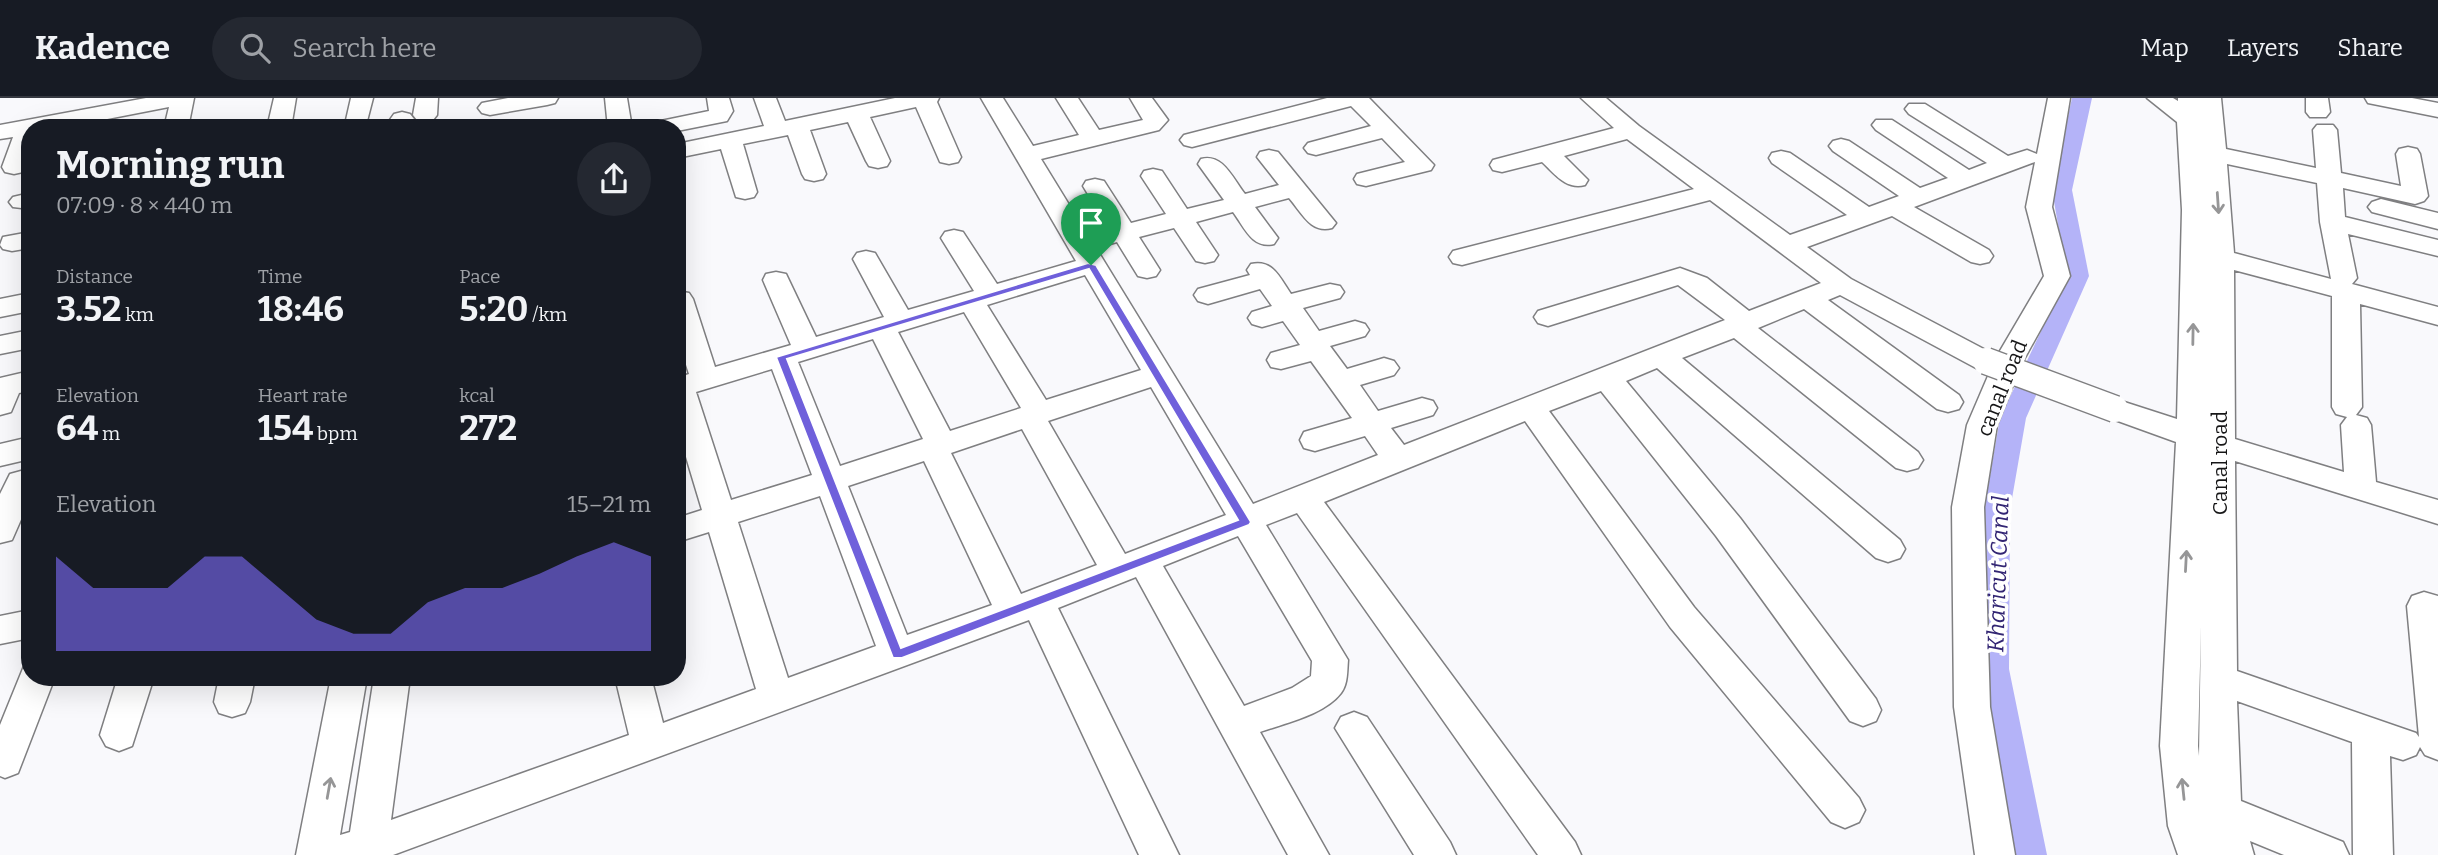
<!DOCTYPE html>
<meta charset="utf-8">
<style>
body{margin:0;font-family:Bitter,serif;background:#242831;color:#f1f3f6;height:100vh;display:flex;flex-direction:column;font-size:26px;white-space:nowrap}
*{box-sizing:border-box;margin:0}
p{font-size:23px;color:#9ea1a6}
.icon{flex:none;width:38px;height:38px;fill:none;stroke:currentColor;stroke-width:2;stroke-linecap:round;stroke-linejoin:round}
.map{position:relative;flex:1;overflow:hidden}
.side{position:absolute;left:21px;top:21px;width:665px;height:567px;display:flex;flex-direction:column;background:#171b24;border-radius:28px;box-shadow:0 7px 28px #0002}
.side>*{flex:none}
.pin{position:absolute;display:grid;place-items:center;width:60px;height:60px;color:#fff;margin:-72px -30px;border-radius:50% 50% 50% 0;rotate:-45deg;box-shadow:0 0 7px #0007}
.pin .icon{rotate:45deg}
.round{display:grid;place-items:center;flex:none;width:74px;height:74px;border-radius:37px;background:#242831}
.overview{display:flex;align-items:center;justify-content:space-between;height:119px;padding:0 35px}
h1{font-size:38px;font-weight:700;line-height:52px}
.stats{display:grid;grid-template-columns:repeat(3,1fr);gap:10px;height:119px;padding:7px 35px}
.stats div{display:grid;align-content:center}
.stats b{font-size:35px;font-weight:700}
.stats small{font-size:19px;font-weight:400}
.stats p{font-size:19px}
.chart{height:196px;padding:14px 35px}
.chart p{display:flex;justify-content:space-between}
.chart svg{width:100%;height:126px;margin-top:7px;fill:#6f60db;opacity:.7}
header{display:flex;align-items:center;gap:42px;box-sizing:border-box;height:98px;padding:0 35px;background:#171b24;border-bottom:2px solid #363941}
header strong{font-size:33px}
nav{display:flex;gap:38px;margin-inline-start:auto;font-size:24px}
.search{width:490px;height:63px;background:#242831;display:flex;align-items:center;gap:18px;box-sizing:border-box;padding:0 24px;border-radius:38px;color:#9ea1a6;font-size:26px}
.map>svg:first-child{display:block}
</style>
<header>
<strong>Kadence</strong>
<div class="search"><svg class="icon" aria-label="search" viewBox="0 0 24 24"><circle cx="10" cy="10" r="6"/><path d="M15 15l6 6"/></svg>Search here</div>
<nav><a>Map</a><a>Layers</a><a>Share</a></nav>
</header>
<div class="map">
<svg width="2438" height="757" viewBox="0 0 2438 757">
<rect width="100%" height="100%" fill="#f9f9fc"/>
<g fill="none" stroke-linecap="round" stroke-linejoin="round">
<path fill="#b4b3f8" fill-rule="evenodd" d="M2072,0H2092L2072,92L2089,178L2026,320L2010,412L2009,571L2047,757H2013L1979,571L1984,412L2000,320L2067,178L2052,92Z"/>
<defs>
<path id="minor" d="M146,0H194L188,30H164L169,9L61,30H30V59L23,74L14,76L5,74L2,69L13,39L0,41V27Z
M274,0H296L291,30H267Z
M351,0H373L366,27H350L346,22Z
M416,0H438L437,17L433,22H417L413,17Z
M508,0H558L555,5L547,7L490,17L482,15L478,10L482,5Z
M605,0H627L632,30H608Z
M707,0H729L733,13L727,23L677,33V30H647L651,25L709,13Z
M754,0H776L785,23L895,0H939L937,4L961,59L958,64L949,66L940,64L916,9L870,19L890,63L887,68L878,70L869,68L866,63L848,24L810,32L826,76L823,81L814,83L805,81L802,76L788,37L743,46L757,94L754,99L745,101L736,99L721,51L677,60V46L764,28Z
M981,0H1003L1033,48L1079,37L1056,0H1078L1099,32L1143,22L1130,0H1152L1168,22L1159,32L1041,61L1087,136L1109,131L1083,88L1086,83L1095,81L1104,83L1131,125L1166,116L1141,78L1144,73L1153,71L1162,73L1187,111L1224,102L1198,66L1201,61C1223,55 1233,81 1245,96L1279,87L1257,59L1260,54L1269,52L1278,54L1336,125L1332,130C1311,136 1302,115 1289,100L1255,109L1278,140L1274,146C1252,151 1245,130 1233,114L1196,124L1218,157L1214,163L1205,165L1196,163L1174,130L1139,139L1160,172L1156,178L1147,180L1138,178L1117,144L1096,150L1253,406L1378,357L1365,338L1315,353L1304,350L1300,342L1304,334L1352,320L1311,263L1281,271L1271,269L1267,262L1271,255L1300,247L1283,223L1262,229L1252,226L1248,220L1252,214L1272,208L1260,191L1208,206L1198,203L1194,197L1198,191L1250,177L1247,172L1251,166C1273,161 1280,180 1291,196L1330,186L1340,188L1344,194L1340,200L1303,210L1319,233L1355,223L1365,226L1369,232L1365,238L1330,248L1347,271L1384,260L1394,263L1399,270L1394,277L1360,287L1378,313L1422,300L1433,303L1437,310L1433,317L1391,330L1404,347L1725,222L1678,187L1548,228L1538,225L1534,219L1538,213L1680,170L1707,180L1749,213L1821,185L1710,102L1462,167L1453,165L1449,159L1453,153L1694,91L1627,41L1564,58L1588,82L1585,87C1566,92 1555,76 1542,64L1502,74L1493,72L1490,67L1493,62L1614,30L1581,0H1606L1639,28L1790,137L1847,117L1772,65L1769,60L1772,55L1781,53L1790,55L1869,109L1899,98L1833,53L1829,48L1833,43L1841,41L1849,43L1920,90L1948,80L1876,32L1872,27L1876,22H1892L1969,72L1987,65L1909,16L1905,11L1909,6H1925L2008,58L2027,52L2037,56L2048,0H2070L2052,109L2070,178L2022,265L1997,327L1984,409L1990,609L2015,757H1975L1954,609L1952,409L1967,327L1991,271L1976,270L1840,197L1828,202L1959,297L1963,304L1959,311L1948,314L1937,311L1804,211L1758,230L1918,354L1923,362L1918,370L1907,373L1896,370L1734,240L1682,260L1900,442L1905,451L1900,460L1888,464L1876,460L1657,270L1626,283L1740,420L1876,601L1881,612L1876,623L1863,628L1850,623L1716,438L1601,293L1549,313L1694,509L1859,700L1865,712L1859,724L1845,730L1831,724L1670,529L1525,323L1324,404L1575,744L1581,757H1538L1297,415L1266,427L1348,562C1347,573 1348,586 1341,595C1324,617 1285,625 1260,634L1329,757H1288L1136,479L1058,510L1179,757H1139L1029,522L393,757H296L331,579H367L340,737L350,734L374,579H410L391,722L629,637L615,579H651L663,625L756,591L709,434L677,444V420L702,412L677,329V280L689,276L677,239V193L689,195L693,201L715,269L791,247L763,182L766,176L776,174L786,176L816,239L884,219L853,161L857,155L866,153L875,155L908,212L974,193L941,140L945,134L954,132L963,134L997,186L1076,163ZM2035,64L2026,109L2044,178L1997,258L1851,181L1807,149L1892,118L1971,164L1980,166L1989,164L1993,158L1989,152L1914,109ZM1085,177L1141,272L1046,302L987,207ZM964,214L1021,310L950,333L898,234ZM873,241L923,341L840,368L798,264ZM772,271L812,377L731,402L696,294ZM1151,289L1226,417L1125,456L1048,323ZM1022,331L1097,467L1021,496L951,355ZM924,363L992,507L907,537L848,388ZM820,398L876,548L788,580L738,424ZM1238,438L1312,563L1311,578L1292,590L1244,608L1163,468Z
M1327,0H1369L1434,67L1431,72L1366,88L1357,86L1354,81L1357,76L1405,64L1382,40L1316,57L1308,55L1304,50L1308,45L1371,28L1351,8L1192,49L1184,47L1180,42L1184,37Z
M2147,0H2173L2178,3V0H2221L2226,51L2316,70L2313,32L2317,27H2333L2337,32L2341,75L2401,88L2396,56L2399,51L2408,49L2417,51L2420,56L2428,98L2424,103L2415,106L2343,90L2345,119L2438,142V158L2348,136L2357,180L2352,186L2438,209V227L2360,206L2362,309L2356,317L2367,320L2371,327L2376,384L2438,402V426L2235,363L2237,573L2416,635L2419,639L2407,508L2412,498L2424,494L2438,498V662L2425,657L2420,649L2416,657L2403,662L2390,658L2393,757H2353L2352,644L2237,603L2241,703L2343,744L2349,757H2284L2250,743L2254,757H2178L2168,728L2160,648L2176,344L2104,318L2100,311L2104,304L2115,301L2177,321L2182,112L2177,24ZM2227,66L2317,85L2320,124L2331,181L2234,155ZM2234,172L2332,198V309L2336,316L2347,319L2341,327L2344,374L2235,341ZM2201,528L2199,658L2198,648Z
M2306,0H2328L2330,14L2326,19H2310L2306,14Z
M2365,0H2412L2438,5V19L2368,5Z
M402,14L410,16L414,21L408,30H384L394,16Z
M30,95V111L13,109L9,104L13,99Z
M2381,101L2438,115V131L2372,114L2368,109L2372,104Z
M30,134V150L12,153L3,151L0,147L3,139Z
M30,195V213L0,219V201Z
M30,232V250L0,256V238Z
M30,273V293L19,295L11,314L0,317V280Z
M30,339V361L0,368V346Z
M21,373L30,375V401L12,442L0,445V396L10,376Z
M30,512V540L0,546V518Z
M30,567V579H55L18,675L5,680L0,678V627L24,568Z
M118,579H154L132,648L119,653L106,648L100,637Z
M219,579H255L250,604L245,615L232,619L219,615L214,604Z
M1354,614L1367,619L1450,744L1456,757H1414L1335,630L1341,619Z"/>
</defs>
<use href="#minor" stroke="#7f7f81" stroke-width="3"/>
<use href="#minor" fill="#fff" fill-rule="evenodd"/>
<defs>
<path id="minor-bridge" d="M1986,263L2115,311"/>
</defs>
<use href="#minor-bridge" stroke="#7f7f81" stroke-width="29" stroke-linecap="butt"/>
<use href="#minor-bridge" stroke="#fff" stroke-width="26"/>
</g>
<defs><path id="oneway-shaft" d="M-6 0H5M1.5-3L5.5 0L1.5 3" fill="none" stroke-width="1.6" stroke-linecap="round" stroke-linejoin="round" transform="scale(1.75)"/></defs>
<g stroke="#969697">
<use href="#oneway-shaft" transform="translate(2218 105) rotate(86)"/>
<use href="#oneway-shaft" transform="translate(2193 236) rotate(-89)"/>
<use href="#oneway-shaft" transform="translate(2186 463) rotate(-87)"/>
<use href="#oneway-shaft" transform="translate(329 690) rotate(-80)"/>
<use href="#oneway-shaft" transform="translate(2183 691) rotate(-96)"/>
</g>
<path fill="#6f60db" stroke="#fff" stroke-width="2" fill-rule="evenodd" d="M1088,165L1096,167L1251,424L1249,427L902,560H893L776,259ZM1089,171L1238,422L901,550L787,261Z"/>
<g text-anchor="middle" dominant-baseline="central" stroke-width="7" stroke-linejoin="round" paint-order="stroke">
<g font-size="21" fill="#161617" stroke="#fff">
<text transform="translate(2002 290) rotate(-68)">canal road</text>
<text transform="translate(2220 365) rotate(-90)">Canal road</text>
</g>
<g font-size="23" font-style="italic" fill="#322573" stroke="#fff">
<text transform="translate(1998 476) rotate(-88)">Kharicut Canal</text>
</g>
</g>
</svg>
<div class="pin" style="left:1091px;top:167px;background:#1e9e55"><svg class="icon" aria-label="arrive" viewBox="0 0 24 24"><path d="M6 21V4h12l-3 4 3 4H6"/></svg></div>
<section class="side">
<div class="overview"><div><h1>Morning run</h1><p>07:09 · 8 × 440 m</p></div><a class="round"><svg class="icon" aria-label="share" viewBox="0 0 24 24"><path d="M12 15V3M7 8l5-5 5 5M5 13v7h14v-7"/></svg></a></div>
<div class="stats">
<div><p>Distance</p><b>3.52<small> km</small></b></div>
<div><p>Time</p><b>18:46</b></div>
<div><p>Pace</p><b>5:20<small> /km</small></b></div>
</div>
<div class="stats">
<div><p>Elevation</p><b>64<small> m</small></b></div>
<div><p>Heart rate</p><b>154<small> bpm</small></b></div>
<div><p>kcal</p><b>272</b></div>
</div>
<div class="chart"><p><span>Elevation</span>15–21 m</p>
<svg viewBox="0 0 160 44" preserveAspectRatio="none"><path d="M0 44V11L10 22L20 22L30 22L40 11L50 11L60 22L70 33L80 38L90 38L100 27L110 22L120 22L130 17L140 11L150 6L160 11V44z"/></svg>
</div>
</section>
</div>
